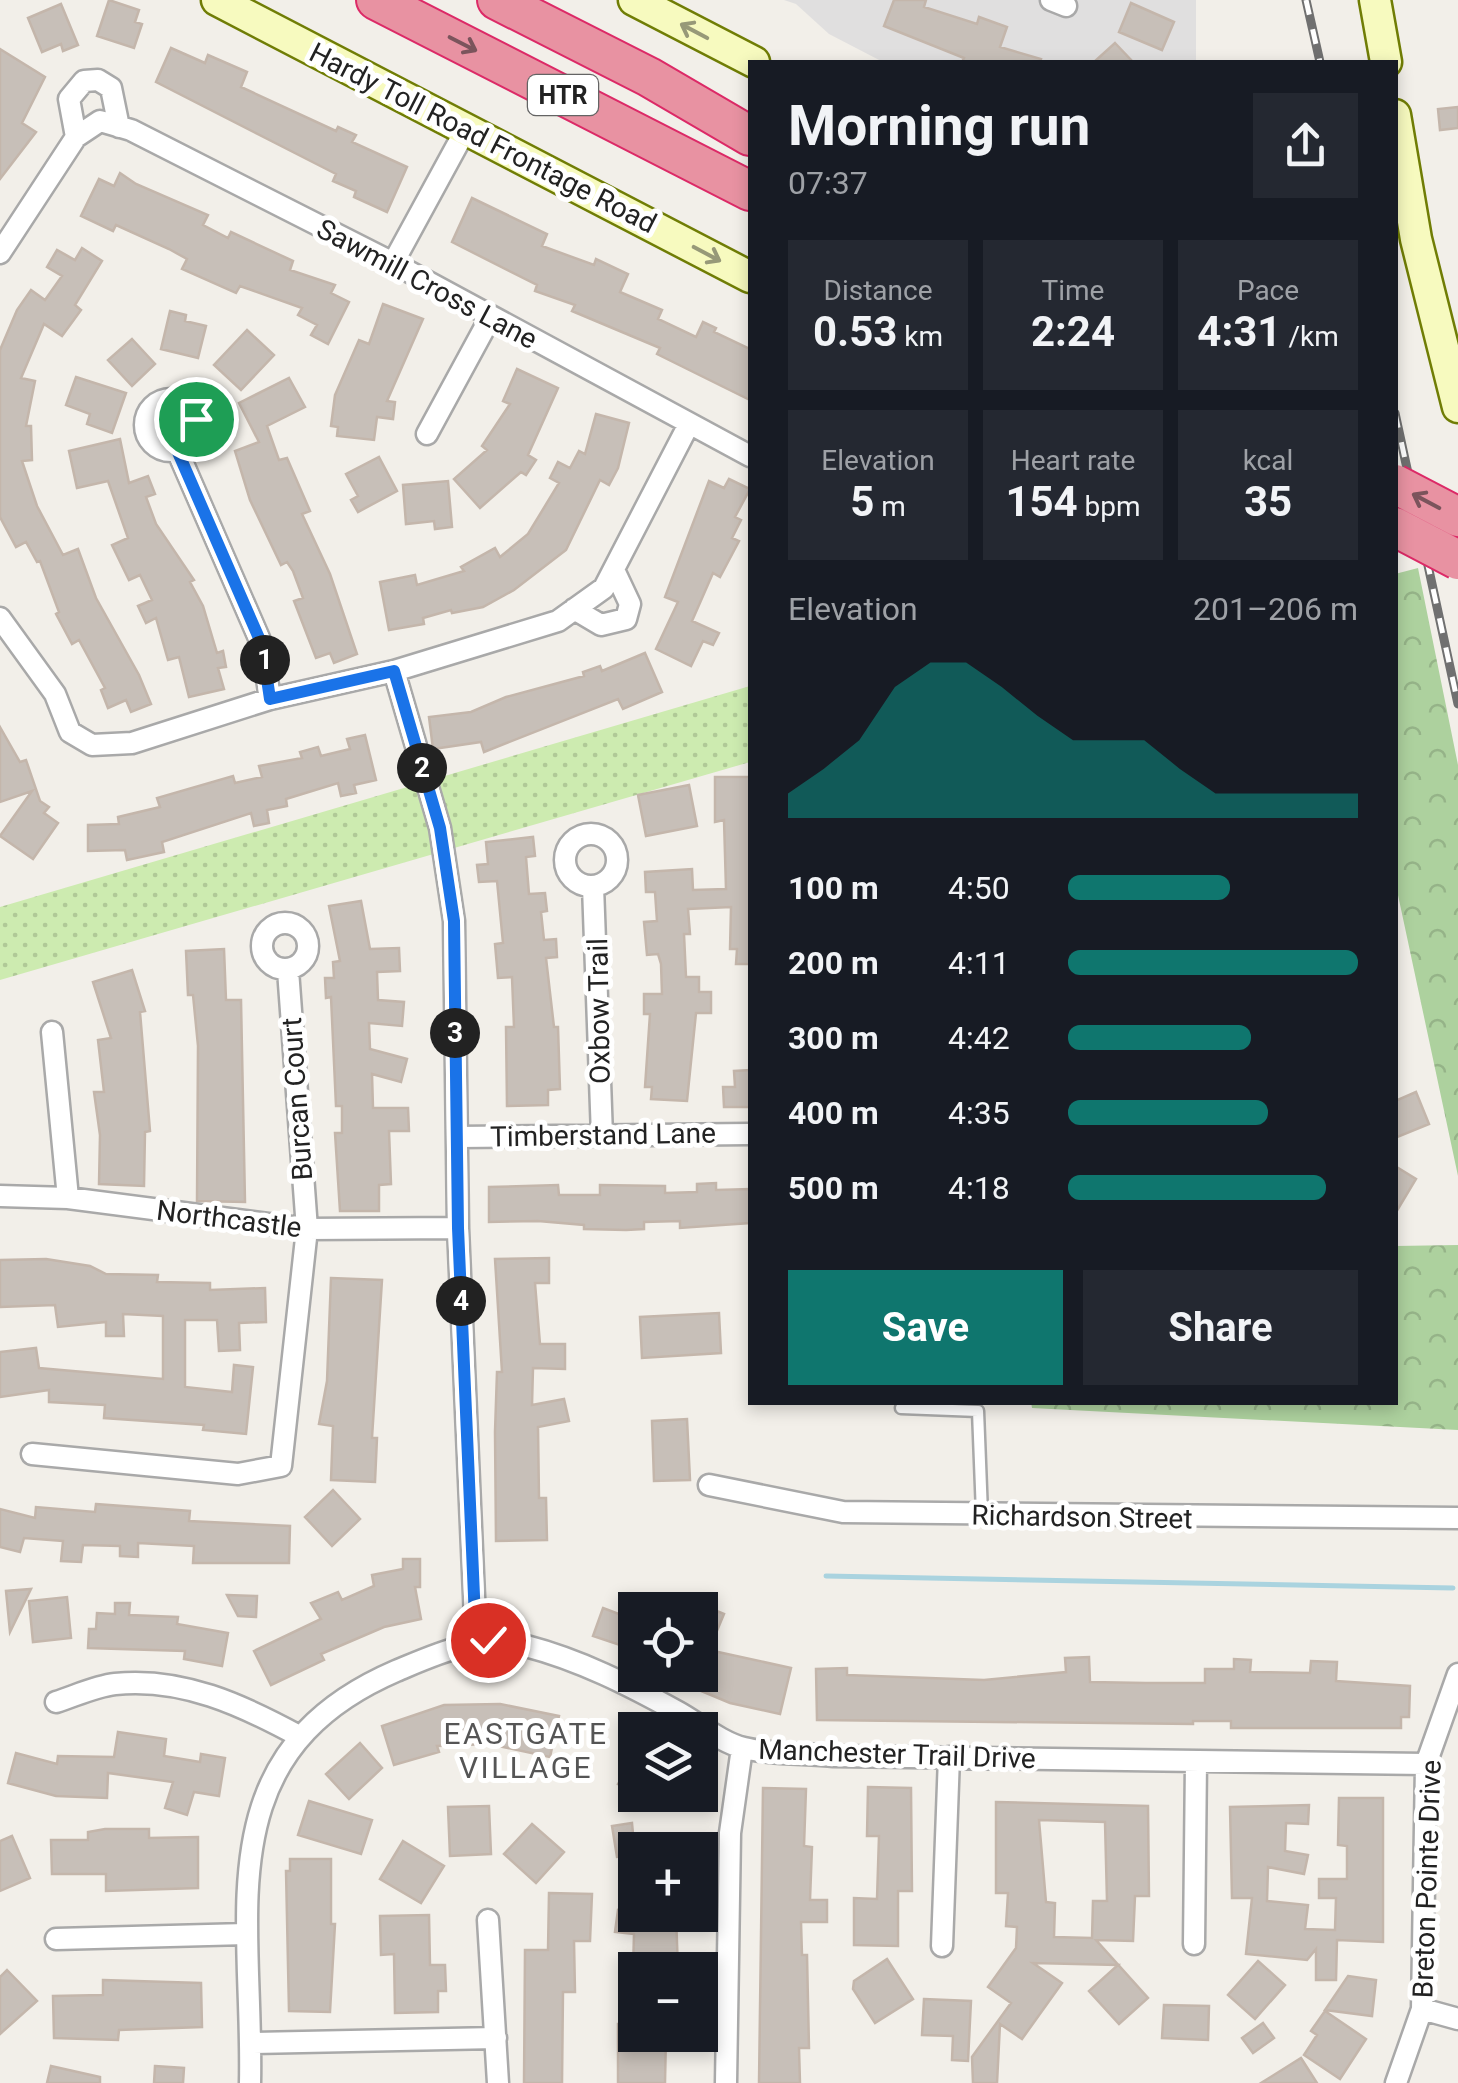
<!DOCTYPE html>
<meta charset="utf-8">
<style>
body{margin:0;font-family:Roboto,sans-serif;background:#242831;color:#f1f3f6;height:100vh;display:flex;flex-direction:column;font-size:38px;white-space:nowrap}
*{box-sizing:border-box;margin:0}
p{font-size:32px;color:#9ea1a6}
.icon{flex:none;width:55px;height:55px;fill:none;stroke:currentColor;stroke-width:2;stroke-linecap:round;stroke-linejoin:round}
.map{position:relative;flex:1;overflow:hidden}
.details{position:absolute;left:748px;top:60px;width:650px;height:1345px;display:flex;flex-direction:column;background:#171b24;border-radius:0px;box-shadow:0 5px 15px #0003}
.details>*{flex:none}
.buttons{position:absolute;left:618px;top:1592px;display:grid;gap:20px}
.buttons a{display:grid;place-items:center;width:100px;height:100px;border-radius:0px;background:#171b24;box-shadow:0 5px 15px #0003;font-size:50px}
.pin{position:absolute;display:grid;place-items:center;width:85px;height:85px;color:#fff;margin:-42px;border:5px solid #fff;border-radius:50%;box-shadow:0 2px 10px #0007}
.km{position:absolute;width:50px;height:50px;margin:-25px;border-radius:50%;background:#222;color:#fff;font-size:28px;line-height:50px;text-align:center}
.round{display:grid;place-items:center;flex:none;width:105px;height:105px;border-radius:0px;background:#242831}
.summary{display:flex;align-items:center;justify-content:space-between;height:170px;padding:0 40px}
h1{font-size:55px;font-weight:700;line-height:75px}
.stats{display:grid;grid-template-columns:repeat(3,1fr);gap:15px;height:170px;padding:10px 40px}
.stats div{display:grid;align-content:center;border-radius:0px;background:#242831;text-align:center}
.stats b{font-size:42px;font-weight:700}
.stats small{font-size:28px;font-weight:400}
.stats p{font-size:28px}
.chart{height:280px;padding:20px 40px}
.chart p{display:flex;justify-content:space-between}
.chart svg{width:100%;height:180px;margin-top:10px;fill:#0f766e;opacity:.7}
.primary-button{display:flex;gap:20px;margin-top:auto;padding:20px 40px}
.primary-button a{flex:1;height:115px;border-radius:0px;background:#0f766e;color:#fff;font-size:40px;font-weight:700;line-height:115px;text-align:center}
.primary-button a+a{background:#242831;color:#f1f3f6}
ul{padding:0 40px;list-style:none;font-size:32px}
li{display:grid;grid-template-columns:160px 120px 1fr;align-items:center;height:75px}
li i{height:25px;border-radius:12px;background:#0f766e}
.map>svg:first-child{display:block}
</style>
<div class="map">
<svg width="1458" height="2083" viewBox="0 0 1458 2083">
<defs>
<pattern id="grass-dots" width="8" height="8" patternUnits="userSpaceOnUse" patternTransform="scale(2.5)"><rect width="8" height="8" fill="#cdebb0"/><path d="M2 2h.1M6 6h.1" fill="none" stroke="#b0c997" stroke-width="1.8" stroke-linecap="round"/></pattern>
<pattern id="forest-crowns" width="20" height="18" patternUnits="userSpaceOnUse" patternTransform="scale(2.5)"><rect width="20" height="18" fill="#add19e"/><path d="M2 6a3 3 0 1 1 6 0M12 15a3 3 0 1 1 6 0" fill="none" stroke="#95b388"/></pattern>
</defs>
<rect width="100%" height="100%" fill="#f2efe9"/>
<path fill="#e0dfdf" d="M784,0H1196V62H883L829,34L796,4Z"/>
<path fill="url(#grass-dots)" d="M750,686V762L0,980V907Z"/>
<path fill="url(#forest-crowns)" d="M1418,568L1458,765V1176L1395,881V574Z
M1458,1245V1430L1032,1408L1031,1402H1395V1246Z"/>
<g fill="none" stroke-linecap="round" stroke-linejoin="round">
<path stroke="#aad3df" stroke-width="5" d="M826,1576L1453,1588"/>
</g>
<path fill="#c7bfb8" stroke="#c4b6ab" stroke-width="2.5" fill-rule="evenodd" d="M109,0L139,10L135,22L142,24L134,48L97,36Z
M894,0H926L924,7L977,24L979,17L1007,27L1000,47L1041,59L1040,62H962L964,58L884,26Z
M1131,3L1174,22L1162,50L1119,32Z
M61,4L78,45L63,51L61,44L42,52L28,18Z
M1115,43L1133,62H1094Z
M171,48L205,63L208,55L247,72L241,87L336,131L338,127L356,135L352,142L407,167L387,212L354,197L356,191L333,181L336,174L156,82Z
M0,49L45,77L22,123L36,132L0,179Z
M1458,107V128L1440,130L1438,109Z
M120,173L136,184L208,215L203,225L228,238L231,232L293,261L290,270L335,285L331,293L349,302L328,344L311,335L317,325L298,315L302,308L240,286L236,293L182,269L187,259L169,249L116,225L113,231L81,216L99,179L114,186Z
M472,198L547,234L542,246L594,265L596,259L628,274L620,292L662,310L658,319L696,337L703,322L716,328L714,332L750,349V400L657,354L660,348L572,311L575,305L535,291L537,285L452,242Z
M82,248L102,261L75,305L81,310L62,336L44,324L21,378L35,381L26,426H31L32,460L22,461L37,506L63,555L78,549L96,598L139,675L151,704L131,712L126,700L108,708L101,690L105,688L79,640L72,644L56,614L59,612L40,561L37,562L26,542L16,547L0,517V350L17,310L31,290L45,300L62,276L47,267L57,250L75,260Z
M383,304L423,319L387,401L395,402L393,419L377,417L374,440L337,436L338,427L331,426L335,395L359,340L369,344Z
M170,311L186,315L185,321L206,326L198,358L161,349Z
M247,330L274,355L241,390L214,365Z
M132,339L155,364L132,386L108,360Z
M517,369L558,388L528,455L536,460L526,475L521,472L480,508L454,479L487,450L482,446L510,404L503,401Z
M76,377L126,393L112,433L87,424L90,414L66,405Z
M289,378L305,407L267,426L279,460L287,458L310,511L302,514L330,574L357,654L334,663L330,653L316,658L294,601L303,598L293,571L287,562L281,565L250,500L235,451L259,442L239,403Z
M596,414L629,423L618,468L609,485L600,480L566,550L514,590L483,607L452,613L451,610L423,618L424,624L389,630L380,582L415,575L417,585L464,571L461,567L495,548L500,557L528,534L559,483L550,478L558,462L570,468L579,451L585,454Z
M120,439L129,483L148,476L155,494L146,497L156,524L194,580L190,582L203,606L217,653L223,651L226,667L218,668L224,689L189,697L179,657L168,660L156,618L146,623L138,606L152,600L140,575L129,580L112,545L128,538L108,481L77,488L69,451Z
M379,457L397,491L358,512L351,500L358,496L346,474Z
M729,479L750,489L735,517L741,520L732,538L739,541L720,577L713,573L692,621L719,633L713,645L703,641L691,666L656,649L678,602L665,597L709,481L724,488Z
M448,481L452,527L435,529L434,521L406,524L403,485Z
M645,653L662,692L623,709L618,699L484,752L481,742L433,749L429,717L471,712L506,697L584,676L583,672L600,666L602,671Z
M0,727L20,762L26,760L40,801L49,807L44,813L58,823L33,859L0,836L32,791L0,802Z
M365,735L376,780L354,785L356,793L341,796L338,783L286,799L287,806L267,810L269,823L254,826L251,813L162,842L164,852L127,860L125,850L88,851V825L119,824L118,817L160,807L157,798L233,776L235,783L262,777L259,766L302,758L300,752L318,747L321,756L350,749L347,739Z
M715,777H750V964H736L737,949H730L731,907L688,909L690,934H684L686,977H699V992H711V1013H696L687,1101L651,1099L652,1087H645L650,1014H644V994H662L661,964L658,954L647,955L644,922L657,921L655,892H646L645,872L692,869L693,890L726,889L724,820L715,822Z
M689,785L697,826L646,836L638,795Z
M533,837L535,856L526,857L529,894L545,893L547,911L541,912L544,940L556,939L557,957L546,958L554,1027H558L560,1089L548,1090V1105L507,1106L506,1027H514L512,977L498,978L495,944L503,943L497,881L479,882L477,865L488,864L486,842Z
M361,901L370,949L399,948L400,971L377,972L378,1000L404,1002L402,1026L369,1023L370,1049L407,1059L401,1082L372,1074L373,1108H408L409,1131H389L391,1184L379,1185V1211H340L335,1133H342V1106H336L331,997L326,998L325,978H334L333,962L340,961L329,906Z
M224,949L226,1000H241L245,1202L197,1201L198,1046L193,995H188L186,951Z
M132,970L145,1011L140,1012L150,1131L145,1132L144,1186L99,1184L100,1135L94,1092H104L98,1040L111,1038L93,982Z
M750,1070V1107H724L723,1087H735L734,1071Z
M1416,1092L1429,1124L1395,1138V1101Z
M1395,1166L1416,1179L1395,1214Z
M716,1183V1190L750,1189V1223L680,1228V1221L644,1222V1229L626,1230L584,1229V1225L538,1221L489,1222V1187L558,1185L559,1195H600V1185L665,1186V1193L697,1192V1184Z
M549,1258V1283H535L540,1344H565V1369L533,1368L532,1405L564,1399L569,1421L538,1427L539,1498H546L547,1540L496,1541L495,1432L497,1372H502L495,1259Z
M46,1259L90,1266L106,1274L158,1275L157,1282L210,1283V1290L265,1288L266,1322L239,1323L240,1350L219,1351L217,1320H185V1387L232,1392L234,1365L253,1367L246,1434L203,1430L204,1425L104,1418L105,1405L49,1402V1390L0,1397V1352L36,1348L39,1368L163,1379V1316L123,1314L124,1336H106V1322L58,1327L55,1305L0,1307V1260Z
M331,1278L382,1280L372,1438H377L375,1482L331,1480L333,1426L319,1424L327,1381Z
M719,1313L721,1353L642,1358L640,1317Z
M687,1419L690,1480L654,1481L652,1421Z
M333,1490L360,1519L332,1546L305,1517Z
M96,1504L190,1511L189,1521L290,1526L289,1563H193L194,1546L138,1543V1557L120,1556V1546L83,1545L81,1562L61,1561L63,1541L24,1538L20,1552L0,1547V1509L35,1518L36,1507L95,1512Z
M403,1559H420V1587H415L421,1619L384,1627L321,1654L324,1660L271,1685L254,1651L321,1619L311,1603L338,1592L342,1600L374,1586L372,1575L403,1569Z
M31,1589L10,1632L6,1591Z
M227,1595L257,1596L256,1617L238,1616Z
M67,1597L71,1638L33,1642L29,1601Z
M115,1603H130L129,1615L178,1617L177,1624L228,1633L222,1666L184,1659L185,1651L88,1648L89,1629H96L97,1613L115,1614Z
M700,1604L724,1614L709,1650L791,1668L780,1714L730,1703L663,1675H700Z
M603,1608L635,1620V1650L593,1636Z
M1089,1657L1090,1682L1146,1683H1205V1669H1234V1659L1251,1660L1250,1672L1310,1673L1311,1661L1337,1662L1336,1681L1410,1686L1409,1717H1401V1728H1231V1721H1193V1724L817,1720L816,1669L847,1668V1675L984,1680L1066,1672L1065,1658Z
M500,1704L559,1716L550,1757L489,1744L437,1746L439,1752L394,1765L382,1726L444,1705Z
M118,1732L166,1739L164,1756L200,1762L201,1754L225,1758L219,1796L194,1792L187,1815L165,1808L173,1782L108,1773L107,1798L56,1796L8,1783L16,1753L57,1764L58,1756L114,1757Z
M360,1743L382,1768L349,1799L326,1774Z
M635,1757V1795L618,1784Z
M868,1787L911,1788L912,1891H898V1946L854,1945V1898L877,1899L879,1836H867Z
M763,1788L806,1789L804,1846L812,1847L810,1900H827V1922H801L802,1955H807L809,2048H799L800,2083H759Z
M1339,1798H1383V1942L1337,1940L1336,1980H1316V1949L1307,1960L1246,1954L1252,1898H1232L1230,1807L1309,1805L1308,1824L1286,1823L1285,1851L1308,1855L1304,1874L1268,1867L1267,1901L1308,1905L1305,1929L1335,1930L1336,1898H1319V1879H1347V1846L1338,1845Z
M309,1801L372,1820L361,1854L298,1835Z
M996,1802L1148,1806L1149,1896H1135L1133,1941L1096,1940L1148,1998L1119,2024L1089,1991L1118,1965L1033,1963L1062,1983L1022,2039L1000,2024L997,2083H973L972,2057L1011,2003L988,1987L1016,1948L1017,1927L1006,1926L1008,1893H996ZM1039,1820L1105,1822L1107,1901H1093L1092,1938L1054,1937L1055,1903L1046,1902Z
M489,1806L491,1854L450,1856L448,1807Z
M632,1823L635,1855L617,1857L612,1826Z
M532,1824L564,1852L536,1883L504,1854Z
M105,1829H149V1838L198,1837V1888L106,1891V1874H52L51,1840H88V1832Z
M12,1836L30,1878L0,1891V1841Z
M403,1841L444,1866L421,1903L380,1879Z
M290,1859H331V1924H335L330,2012L289,2011L286,1871H290Z
M549,1893L592,1894L590,1941H574L575,1992H563L562,2083H524L525,1950H548Z
M618,1910L635,1915H676L678,1970H633L634,1934L615,1932Z
M429,1915L430,1965H445L446,1991H438V2012L395,2013L394,1954L381,1955L380,1916Z
M887,1959L913,1999L875,2023L853,1989L854,1981Z
M1258,1961L1285,1985L1255,2019L1228,1995Z
M7,1970L37,2001L0,2034V1977Z
M1348,1976L1376,1980L1372,2016L1325,2010Z
M103,1980L201,1983L202,2027L119,2030L118,2040L54,2038L53,1996L103,1995Z
M924,1999L971,2001L968,2061L952,2060L953,2036L922,2035Z
M1164,2005L1209,2006L1208,2040L1162,2038Z
M1325,2011L1366,2039L1340,2079L1304,2055L1317,2035L1311,2031Z
M1263,2023L1274,2038L1253,2053L1242,2038Z
M618,2024L635,2025V2035H666L665,2083H618Z
M1301,2058L1317,2083H1261Z
M51,2066L100,2077V2083H47Z
M155,2066L184,2068L183,2083H154Z"/>
<g fill="none" stroke-linecap="round" stroke-linejoin="round">
<defs>
<path id="lane" d="M901,1408L978,1411L982,1514"/>
<path id="street" d="M1051,0L1066,6
M76,137L69,99L84,81L98,80L111,88L119,127
M0,253L76,137L100,121L131,130L393,263L750,456
M393,263L466,129
M145 425a26 26 0 1 1 52 0a26 26 0 1 1-52 0Z
M427,434L490,318
M177,450L262,645L270,699
M574,609L601,625L626,619L630,604L614,570
M0,618L55,694L70,732L92,745L132,743L270,699L394,671L558,621L604,588L689,424
M394,671L440,828L454,921L458,1228L476,1642
M565 860a26 26 0 1 1 52 0a26 26 0 1 1-52 0Z
M593,886L602,1136
M262 946a23 23 0 1 1 46 0a23 23 0 1 1-46 0Z
M52,1032L68,1198
M457,1137L750,1134
M0,1196L68,1198L307,1229L458,1228
M32,1454L238,1474L281,1466L307,1229L288,970
M709,1485L843,1512L1458,1518
M56,1702C75,1696 96,1686 115,1684C182,1677 242,1705 299,1736
M488,1920L498,2083
M56,1939L246,1934
M1194,1944L1196,1761
M942,1946L949,1757
M1422,2009L1458,2019
M251,2043L496,2038
M250,2083C254,1915 204,1754 396,1671C439,1653 478,1634 526,1646C580,1660 629,1685 678,1712C698,1723 722,1743 744,1748C772,1755 806,1753 834,1756L1426,1764
M726,2083L730,1833L742,1748
M1396,2083L1422,2009L1426,1764L1458,1674"/>
<path id="secondary" d="M217,0L750,277
M634,0L754,62
M1375,0L1386,62
M1395,115L1416,239L1458,407"/>
<path id="highway" d="M376,0L750,191
M497,0L649,77L750,136"/>
</defs>
<use href="#lane" stroke="#a9a9a9" stroke-width="15"/>
<use href="#street" stroke="#a9a9a9" stroke-width="25"/>
<use href="#secondary" stroke="#707d05" stroke-width="35"/>
<use href="#highway" stroke="#dc2a67" stroke-width="42"/>
<use href="#lane" stroke="#fff" stroke-width="10"/>
<use href="#street" stroke="#fff" stroke-width="20"/>
<use href="#secondary" stroke="#f7fabf" stroke-width="30"/>
<use href="#highway" stroke="#e892a2" stroke-width="38"/>
<defs>
<path id="rail" d="M1306,0L1320,62
M1395,413L1458,704"/>
</defs>
<use href="#rail" stroke="#707070" stroke-width="9"/>
<use href="#rail" stroke="#fff" stroke-width="5" stroke-dasharray="15" stroke-linecap="butt"/>
<defs>
<path id="highway-bridge" d="M1395,484L1458,517
M1395,527L1458,560"/>
</defs>
<use href="#highway-bridge" stroke="#dc2a67" stroke-width="42" stroke-linecap="butt"/>
<use href="#highway-bridge" stroke="#e892a2" stroke-width="38"/>
</g>
<defs><path id="oneway-shaft" d="M-6 0H5M1.5-3L5.5 0L1.5 3" fill="none" stroke-width="1.6" stroke-linecap="round" stroke-linejoin="round" transform="scale(2.5)"/></defs>
<g stroke="#979978">
<use href="#oneway-shaft" transform="translate(694 31) rotate(-152)"/>
<use href="#oneway-shaft" transform="translate(707 254) rotate(28)"/>
</g>
<g stroke="#7b545c">
<use href="#oneway-shaft" transform="translate(463 44) rotate(27)"/>
<use href="#oneway-shaft" transform="translate(1426 501) rotate(-152)"/>
</g>
<g fill="none" stroke-linecap="round" stroke-linejoin="round">
<defs>
<path id="route" d="M196,419L195,435L177,450L262,645L270,699L394,671L440,828L454,921L458,1228L476,1642L488,1640"/>
</defs>
<use href="#route" stroke="#fff" stroke-width="20"/>
<use href="#route" stroke="#1a73e8" stroke-width="12"/>
</g>
<g text-anchor="middle" dominant-baseline="central" stroke-width="10" stroke-linejoin="round" paint-order="stroke">
<rect fill="#fff" stroke="#646464" stroke-width="2.5" x="528" y="75" width="70" height="40" rx="8"/>
<g font-size="25" font-weight="bold" fill="#222">
<text x="563" y="95">HTR</text>
</g>
<g font-size="28" fill="#222" stroke="#fff">
<text transform="translate(483 138) rotate(27)">Hardy Toll Road Frontage Road</text>
<text transform="translate(427 284) rotate(28)">Sawmill Cross Lane</text>
<text transform="translate(599 1011) rotate(-91)">Oxbow Trail</text>
<text transform="translate(297 1099) rotate(-94)">Burcan Court</text>
<text transform="translate(603 1135) rotate(-1)">Timberstand Lane</text>
<text transform="translate(229 1219) rotate(7)">Northcastle</text>
<text transform="translate(1082 1517) rotate(1)">Richardson Street</text>
<text transform="translate(897 1754) rotate(2)">Manchester Trail Drive</text>
<text transform="translate(1427 1879) rotate(-88)">Breton Pointe Drive</text>
</g>
<g font-size="30" letter-spacing="2.5" fill="#555" stroke="#fff">
<text x="526" y="1733">EASTGATE<tspan x="526" dy="34">VILLAGE</tspan></text>
</g>
</g>
</svg>
<div class="buttons">
<a><svg class="icon" aria-label="locate" viewBox="0 0 24 24"><circle cx="12" cy="12" r="6"/><path d="M12 2v4M12 18v4M2 12h4M18 12h4"/></svg></a>
<a><svg class="icon" aria-label="layers" viewBox="0 0 24 24"><path d="M12 4l9 5-9 5-9-5zM3 14l9 5 9-5"/></svg></a>
<a>+</a>
<a>−</a>
</div>
<div class="pin" style="left:196px;top:419px;background:#1e9e55"><svg class="icon" aria-label="arrive" viewBox="0 0 24 24"><path d="M6 21V4h12l-3 4 3 4H6"/></svg></div>
<div class="pin" style="left:488px;top:1640px;background:#d93025"><svg class="icon" aria-label="check" viewBox="0 0 24 24"><path d="M5 12l5 5 9-10"/></svg></div>
<b class="km" style="left:265px;top:660px">1</b>
<b class="km" style="left:422px;top:768px">2</b>
<b class="km" style="left:455px;top:1033px">3</b>
<b class="km" style="left:461px;top:1301px">4</b>
<section class="details">
<div class="summary"><div><h1>Morning run</h1><p>07:37</p></div><a class="round"><svg class="icon" aria-label="share" viewBox="0 0 24 24"><path d="M12 15V3M7 8l5-5 5 5M5 13v7h14v-7"/></svg></a></div>
<div class="stats">
<div><p>Distance</p><b>0.53<small> km</small></b></div>
<div><p>Time</p><b>2:24</b></div>
<div><p>Pace</p><b>4:31<small> /km</small></b></div>
</div>
<div class="stats">
<div><p>Elevation</p><b>5<small> m</small></b></div>
<div><p>Heart rate</p><b>154<small> bpm</small></b></div>
<div><p>kcal</p><b>35</b></div>
</div>
<div class="chart"><p><span>Elevation</span>201–206 m</p>
<svg viewBox="0 0 160 44" preserveAspectRatio="none"><path d="M0 44V38L10 32L20 25L30 12L40 6L50 6L60 12L70 19L80 25L90 25L100 25L110 32L120 38L130 38L140 38L150 38L160 38V44z"/></svg>
</div>
<ul>
<li><b>100 m</b>4:50<i style="width:56%"></i></li>
<li><b>200 m</b>4:11<i style="width:100%"></i></li>
<li><b>300 m</b>4:42<i style="width:63%"></i></li>
<li><b>400 m</b>4:35<i style="width:69%"></i></li>
<li><b>500 m</b>4:18<i style="width:89%"></i></li>
</ul>
<div class="primary-button"><a>Save</a><a>Share</a></div>
</section>
</div>
